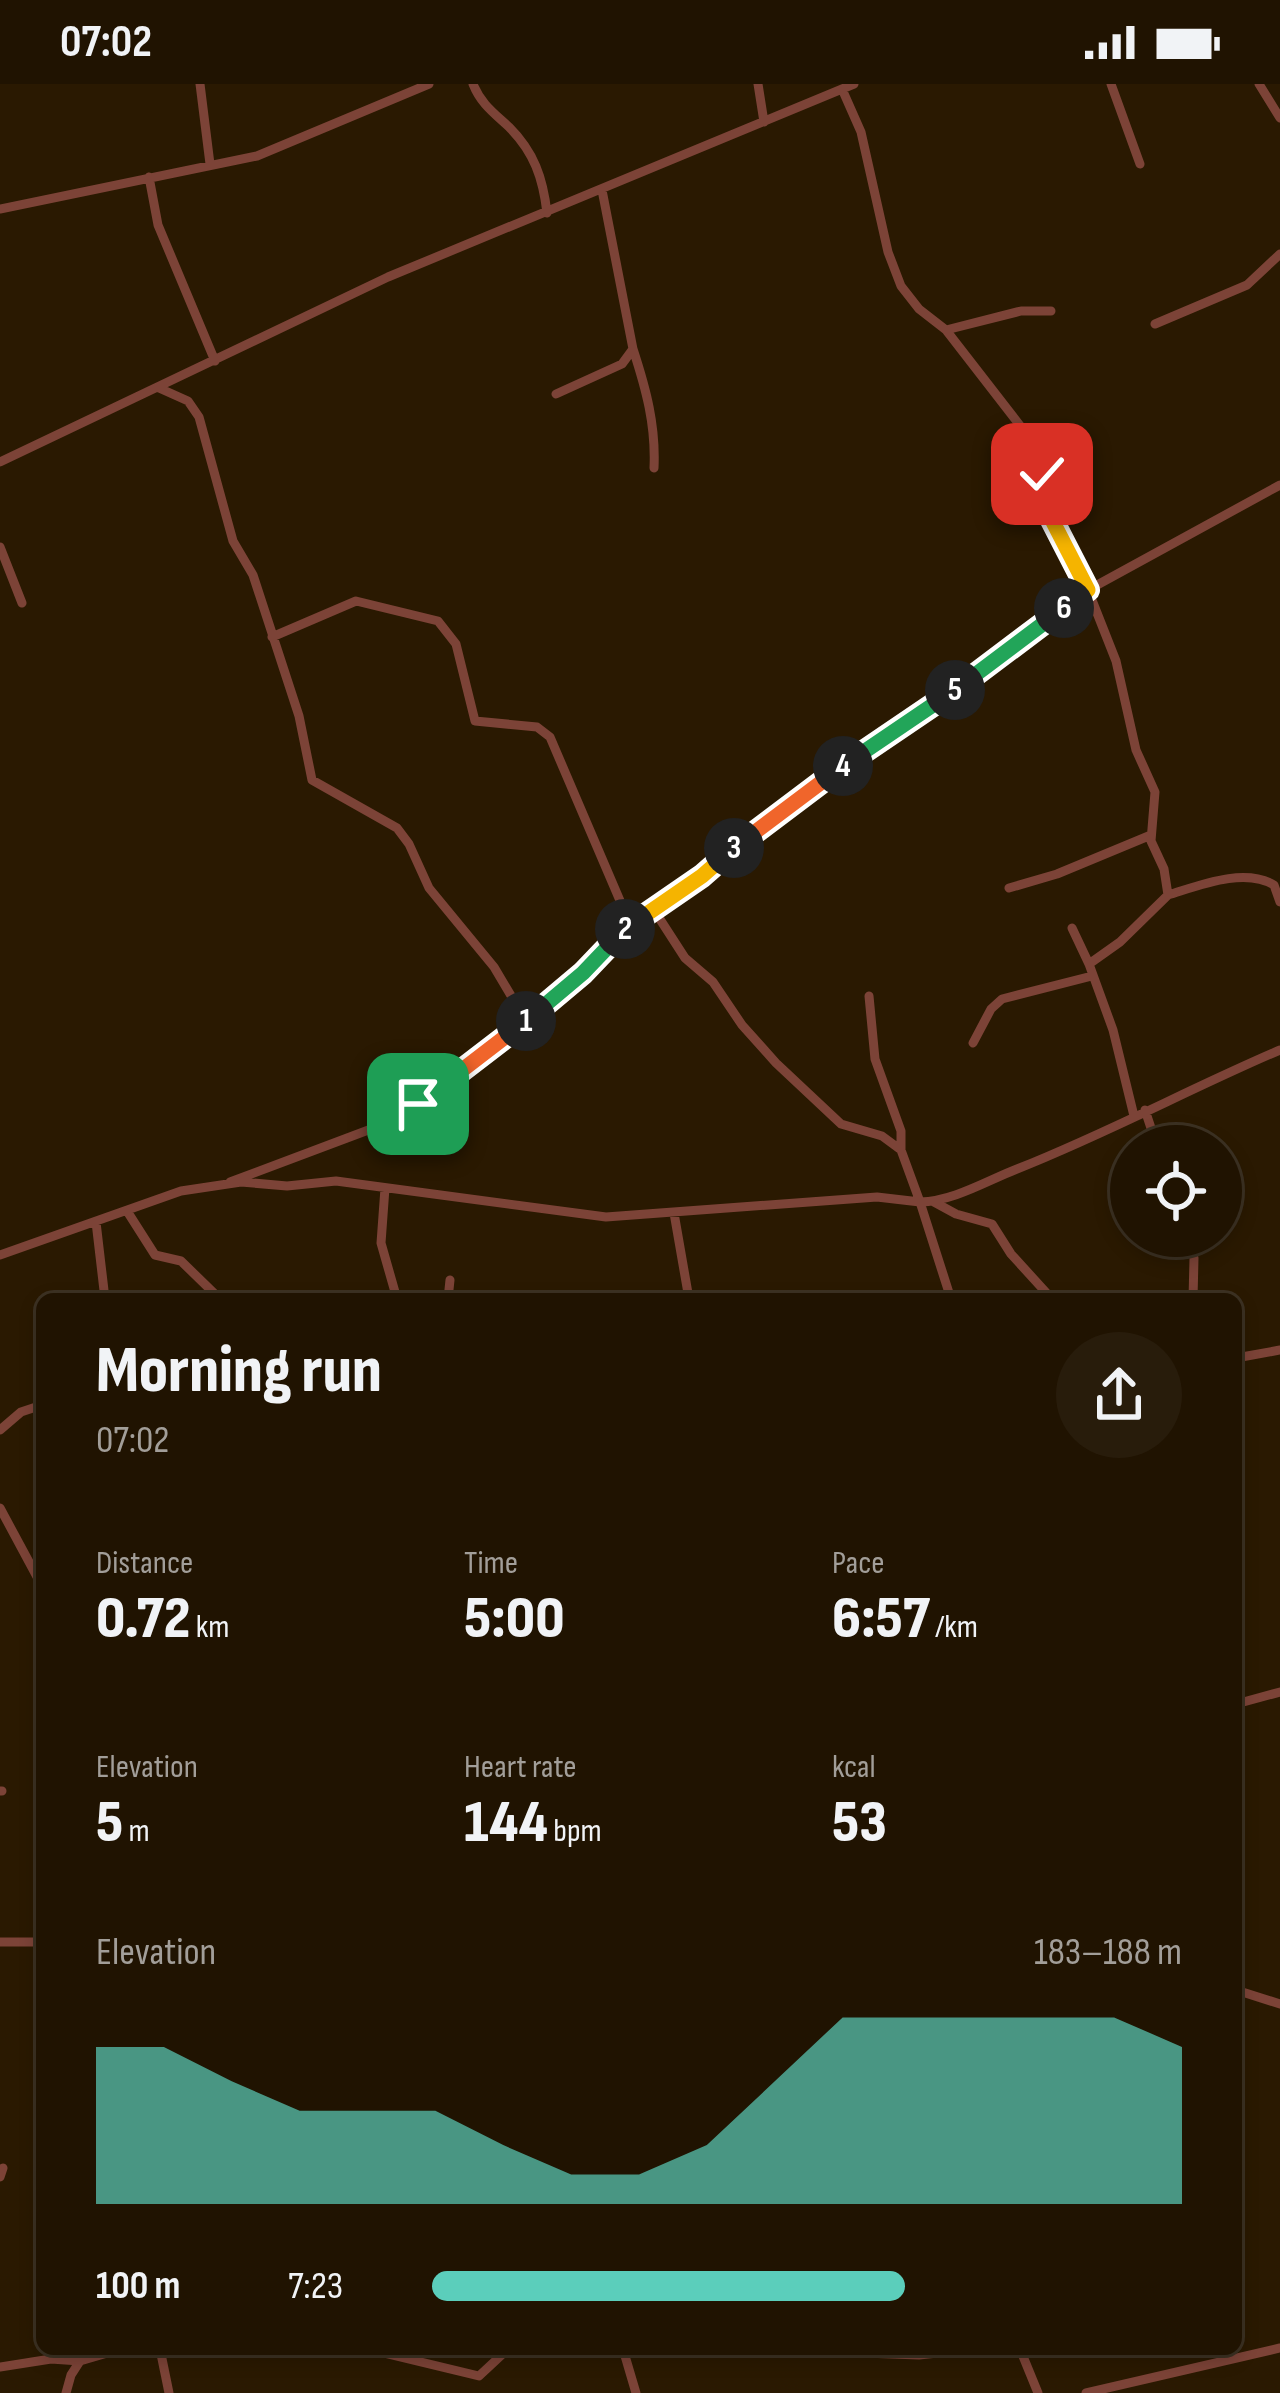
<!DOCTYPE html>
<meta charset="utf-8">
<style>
body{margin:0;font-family:"Sofia Sans Condensed",sans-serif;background:#281c0b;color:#f1f3f6;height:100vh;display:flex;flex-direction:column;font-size:45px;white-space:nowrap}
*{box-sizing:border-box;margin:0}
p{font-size:39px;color:#a29e99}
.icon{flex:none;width:66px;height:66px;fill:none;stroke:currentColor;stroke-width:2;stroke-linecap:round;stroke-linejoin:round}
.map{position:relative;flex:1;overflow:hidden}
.sheet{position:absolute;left:36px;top:1209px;width:1206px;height:1062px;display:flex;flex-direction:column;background:#201301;border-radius:18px;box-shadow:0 6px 18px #0003,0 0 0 3px #3d3223}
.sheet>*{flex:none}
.tools{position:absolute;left:1110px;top:1041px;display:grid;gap:24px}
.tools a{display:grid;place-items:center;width:132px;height:132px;border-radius:50%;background:#201301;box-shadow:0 6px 18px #0003,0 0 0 3px #3d3223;font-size:60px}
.pin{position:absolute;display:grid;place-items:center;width:102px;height:102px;color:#fff;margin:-51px;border-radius:24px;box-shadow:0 6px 18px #0006}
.km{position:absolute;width:60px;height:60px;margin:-30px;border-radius:50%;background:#222;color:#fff;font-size:33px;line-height:60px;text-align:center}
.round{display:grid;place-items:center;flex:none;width:126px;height:126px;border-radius:63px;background:#281c0b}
.head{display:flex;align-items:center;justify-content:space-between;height:204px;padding:0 60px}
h1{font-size:66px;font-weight:800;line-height:90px}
.stats{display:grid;grid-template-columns:repeat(3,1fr);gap:18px;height:204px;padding:12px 60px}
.stats div{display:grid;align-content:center}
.stats b{font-size:60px;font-weight:800}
.stats small{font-size:33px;font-weight:400}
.stats p{font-size:33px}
.chart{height:336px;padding:24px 60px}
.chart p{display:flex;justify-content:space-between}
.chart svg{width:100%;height:216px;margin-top:12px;fill:#5bcebb;opacity:.7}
ul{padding:0 60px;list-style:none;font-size:39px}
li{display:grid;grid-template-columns:192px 144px 1fr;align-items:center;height:90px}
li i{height:30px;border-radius:15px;background:#5bcebb}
.status{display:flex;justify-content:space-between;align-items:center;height:84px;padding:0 60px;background:#201301;direction:ltr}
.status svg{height:33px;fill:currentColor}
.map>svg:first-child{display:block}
</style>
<div class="status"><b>07:02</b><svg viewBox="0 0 49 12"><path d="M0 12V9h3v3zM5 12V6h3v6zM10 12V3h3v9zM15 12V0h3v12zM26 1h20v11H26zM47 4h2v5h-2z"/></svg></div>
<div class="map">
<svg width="1280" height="2309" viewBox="0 0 1280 2309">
<rect width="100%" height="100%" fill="#2a1901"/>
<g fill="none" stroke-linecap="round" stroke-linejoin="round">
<path stroke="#7c4337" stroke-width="9" d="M200,0L210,80
M473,0C481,20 494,29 509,43C534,68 543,94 547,129
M758,0L764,38
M1111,0L1140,80
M1259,0L1280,34
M842,5L861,48L888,168L901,202L919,225L946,246L1025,348L1042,390L1052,436L1088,506L1116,577L1136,666L1155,708L1151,757L1164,785L1168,811L1120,858L1089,880L1113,946L1134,1032
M149,93L158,141L215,277
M0,125L257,72L429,0
M1155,240L1247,201L1280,170
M946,246L1021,227H1051
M633,265C646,305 656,341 654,384
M159,304L188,317L199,333L233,457L253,491L299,632L312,696L397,744L409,760L429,804L494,883L526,937
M556,310L622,280L633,265L602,106
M0,378L388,193L854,0
M0,463L22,519
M272,553L356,517L438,537L456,560L475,637L537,643L550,653L630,840
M1009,804L1057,790L1151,751
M1168,811C1198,802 1244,783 1274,801L1280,818
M654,826L685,874L713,898L742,941L776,979L841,1040L882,1052L901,1066L920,1118C954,1117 986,1097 1017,1085C1106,1050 1191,1004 1280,966
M1072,844L1089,880
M869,912L875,975L901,1047V1066
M973,959L991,925L1002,915L1092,892
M1145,1026L1157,1062
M230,1098L395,1036L502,959L583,889L630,840L702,792L744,756L838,686L964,601L1088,506L1280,401
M385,1104L381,1159L397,1215
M934,1118L956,1130L992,1140L1011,1170L1052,1215
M127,1127L155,1171L181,1177L220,1215
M674,1129L689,1215
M96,1138L105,1215
M1187,1152L1194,1174L1193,1215
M0,1171L181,1107L241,1098L287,1102L336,1097L606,1133L877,1113L920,1118L951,1215
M448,1215L450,1196
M1236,1274L1280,1266
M0,1346L21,1328L42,1321
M0,1424L42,1502
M1236,1620L1280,1608
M0,1707H2
M0,1858H42
M1236,1906L1280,1920
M0,2093L3,2084
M160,2265L169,2309
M367,2265L479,2292L508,2265
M623,2265L636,2309
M1020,2265L1038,2309
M864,2269L919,2271L974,2265
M0,2283L51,2275L80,2277
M66,2309L71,2291L80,2277L121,2265
M1086,2309L1280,2264"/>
</g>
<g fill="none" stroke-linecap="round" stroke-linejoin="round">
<defs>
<path id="split-1" d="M418,1020L526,937"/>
<path id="split-2" d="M526,937L583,889L625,845"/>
<path id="split-3" d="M625,845L702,792L734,764"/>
<path id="split-4" d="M734,764L843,682"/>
<path id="split-5" d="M843,682L955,606"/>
<path id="split-6" d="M955,606L1064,524"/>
<path id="split-7" d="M1042,390L1052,436L1088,506L1064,524"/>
</defs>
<use href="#split-1" stroke="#fff" stroke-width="24"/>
<use href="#split-2" stroke="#fff" stroke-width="24"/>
<use href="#split-3" stroke="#fff" stroke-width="24"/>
<use href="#split-4" stroke="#fff" stroke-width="24"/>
<use href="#split-5" stroke="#fff" stroke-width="24"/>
<use href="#split-6" stroke="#fff" stroke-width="24"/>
<use href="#split-7" stroke="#fff" stroke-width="24"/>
<use href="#split-1" stroke="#f0652b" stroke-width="15"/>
<use href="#split-2" stroke="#22a559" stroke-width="15"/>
<use href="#split-3" stroke="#f5b400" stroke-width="15"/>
<use href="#split-4" stroke="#f0652b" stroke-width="15"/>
<use href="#split-5" stroke="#22a559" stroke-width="15"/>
<use href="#split-6" stroke="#22a559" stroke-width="15"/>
<use href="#split-7" stroke="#f5b400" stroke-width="15"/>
</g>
</svg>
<div class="tools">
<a><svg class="icon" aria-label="locate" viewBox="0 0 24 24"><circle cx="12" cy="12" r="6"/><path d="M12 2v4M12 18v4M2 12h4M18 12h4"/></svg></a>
</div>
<div class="pin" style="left:418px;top:1020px;background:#1e9e55"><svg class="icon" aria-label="arrive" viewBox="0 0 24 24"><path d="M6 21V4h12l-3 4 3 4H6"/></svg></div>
<div class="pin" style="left:1042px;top:390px;background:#d93025"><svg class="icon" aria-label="check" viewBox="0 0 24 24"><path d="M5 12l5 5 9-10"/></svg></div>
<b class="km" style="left:526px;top:937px">1</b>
<b class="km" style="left:625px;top:845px">2</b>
<b class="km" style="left:734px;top:764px">3</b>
<b class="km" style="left:843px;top:682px">4</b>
<b class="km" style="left:955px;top:606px">5</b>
<b class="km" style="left:1064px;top:524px">6</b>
<section class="sheet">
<div class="head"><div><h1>Morning run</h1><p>07:02</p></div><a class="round"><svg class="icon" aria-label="share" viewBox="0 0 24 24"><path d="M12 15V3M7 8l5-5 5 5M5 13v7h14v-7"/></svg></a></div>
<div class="stats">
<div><p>Distance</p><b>0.72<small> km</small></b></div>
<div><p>Time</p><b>5:00</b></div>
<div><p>Pace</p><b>6:57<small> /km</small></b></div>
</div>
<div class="stats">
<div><p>Elevation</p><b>5<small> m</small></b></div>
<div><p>Heart rate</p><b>144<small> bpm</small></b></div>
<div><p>kcal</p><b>53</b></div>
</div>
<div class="chart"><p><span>Elevation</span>183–188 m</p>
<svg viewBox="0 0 160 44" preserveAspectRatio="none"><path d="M0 44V12L10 12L20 19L30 25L40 25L50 25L60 32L70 38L80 38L90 32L100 19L110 6L120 6L130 6L140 6L150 6L160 12V44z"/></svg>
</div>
<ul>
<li><b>100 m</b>7:23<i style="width:63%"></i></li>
</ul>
</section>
</div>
